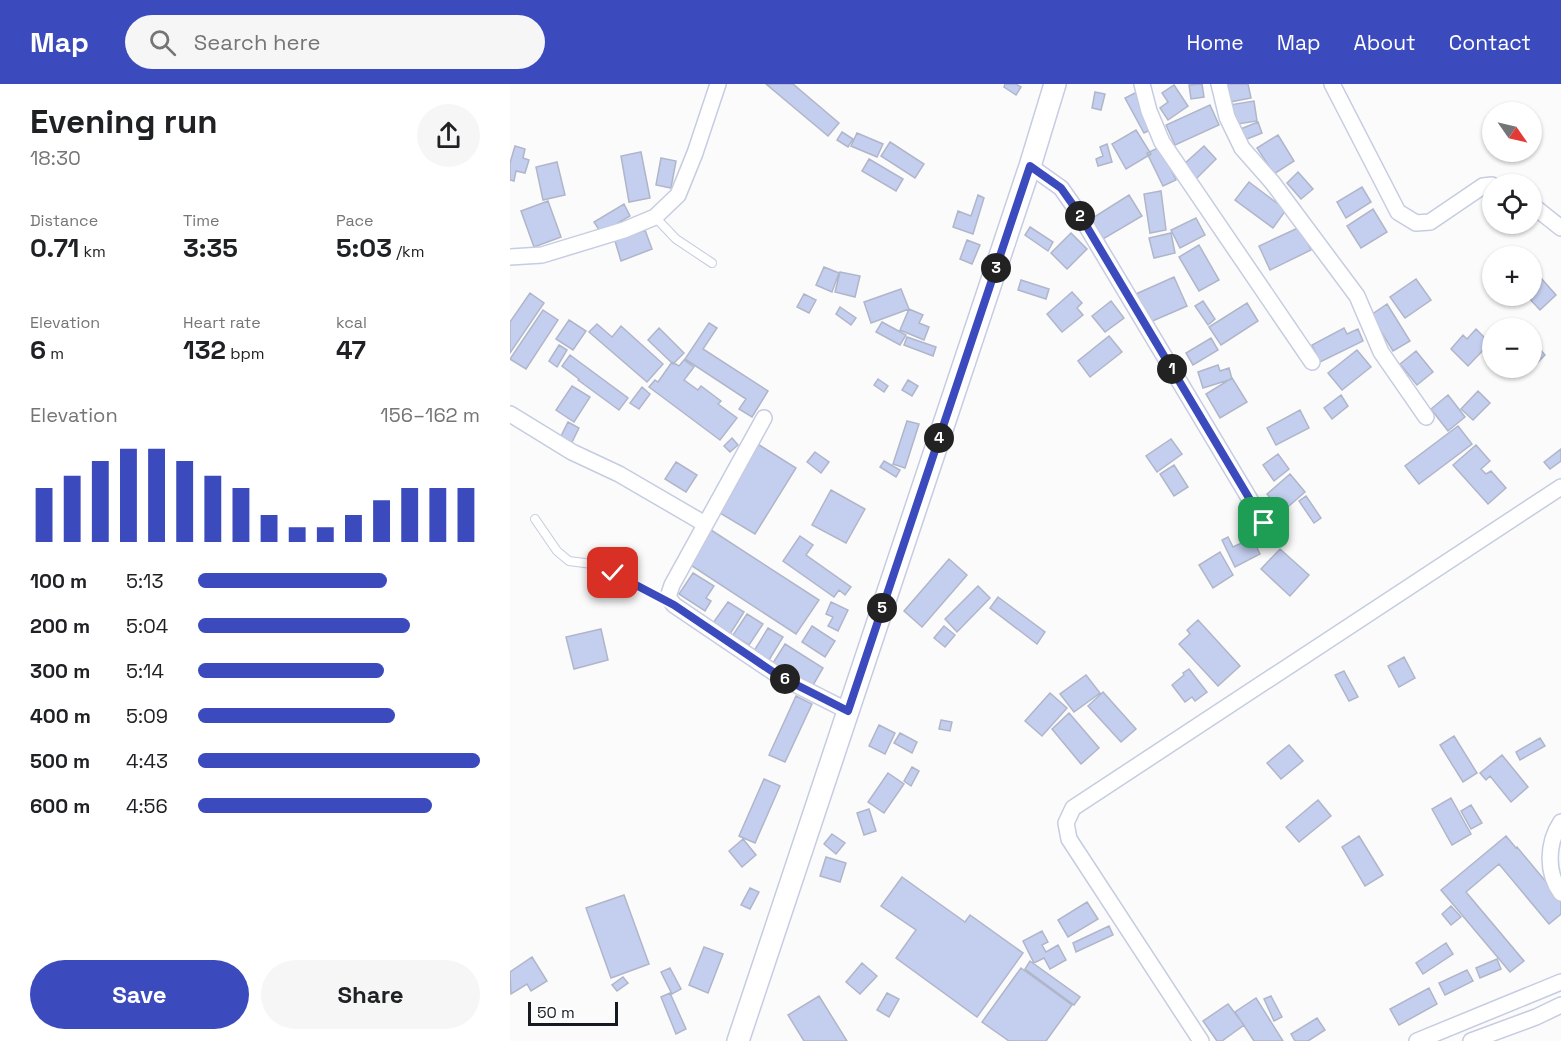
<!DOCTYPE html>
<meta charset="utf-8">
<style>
body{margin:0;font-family:"Space Grotesk",sans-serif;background:#f6f6f6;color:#202124;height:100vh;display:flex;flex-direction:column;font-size:22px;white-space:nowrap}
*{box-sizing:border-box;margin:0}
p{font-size:20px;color:#757577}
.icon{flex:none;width:33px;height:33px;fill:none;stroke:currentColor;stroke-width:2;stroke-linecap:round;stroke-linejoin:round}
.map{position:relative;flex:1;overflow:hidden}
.drawer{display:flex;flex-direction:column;background:#fff;width:510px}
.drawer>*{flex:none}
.needle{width:39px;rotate:124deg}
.buttons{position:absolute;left:972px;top:18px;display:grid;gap:12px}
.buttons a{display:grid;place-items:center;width:60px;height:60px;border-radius:50%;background:#fff;box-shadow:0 2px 4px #0004;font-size:30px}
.scale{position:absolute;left:18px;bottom:15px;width:90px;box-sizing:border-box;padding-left:6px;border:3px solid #171920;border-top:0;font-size:16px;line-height:21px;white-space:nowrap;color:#171920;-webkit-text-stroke:4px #fff;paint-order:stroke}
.pin{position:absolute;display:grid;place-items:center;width:51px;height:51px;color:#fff;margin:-26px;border-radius:12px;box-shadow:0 3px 9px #0006}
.km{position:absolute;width:30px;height:30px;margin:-15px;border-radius:50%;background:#222;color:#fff;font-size:16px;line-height:30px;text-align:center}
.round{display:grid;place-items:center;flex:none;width:63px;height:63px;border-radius:32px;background:#f6f6f6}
.head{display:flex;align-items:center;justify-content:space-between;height:102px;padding:0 30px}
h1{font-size:33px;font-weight:700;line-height:45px}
.stats{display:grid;grid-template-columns:repeat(3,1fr);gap:9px;height:102px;padding:6px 30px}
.stats div{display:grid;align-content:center}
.stats b{font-size:26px;font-weight:700}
.stats small{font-size:16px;font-weight:400}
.stats p{font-size:16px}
.chart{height:168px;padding:12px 30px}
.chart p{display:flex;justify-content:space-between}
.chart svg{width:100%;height:108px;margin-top:6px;stroke:#3b4abd;stroke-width:6}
.primary-button{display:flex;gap:12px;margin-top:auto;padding:12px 30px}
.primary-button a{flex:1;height:69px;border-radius:36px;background:#3b4abd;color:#fff;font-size:24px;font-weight:700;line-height:69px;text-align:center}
.primary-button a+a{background:#f6f6f6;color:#202124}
ul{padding:0 30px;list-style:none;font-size:20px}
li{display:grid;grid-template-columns:96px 72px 1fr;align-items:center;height:45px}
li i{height:15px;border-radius:8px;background:#3b4abd}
header{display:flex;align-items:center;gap:36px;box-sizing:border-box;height:84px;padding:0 30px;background:#3b4abd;color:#fff}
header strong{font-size:28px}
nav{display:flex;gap:33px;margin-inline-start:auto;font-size:21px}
.search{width:420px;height:54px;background:#f6f6f6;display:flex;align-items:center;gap:15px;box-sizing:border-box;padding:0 21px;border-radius:33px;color:#757577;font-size:22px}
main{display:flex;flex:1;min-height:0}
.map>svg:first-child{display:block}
</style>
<header>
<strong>Map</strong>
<div class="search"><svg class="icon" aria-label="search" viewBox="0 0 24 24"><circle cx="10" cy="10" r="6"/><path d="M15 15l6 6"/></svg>Search here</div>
<nav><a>Home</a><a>Map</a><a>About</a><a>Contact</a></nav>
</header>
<main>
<section class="drawer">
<div class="head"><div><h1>Evening run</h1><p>18:30</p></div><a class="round"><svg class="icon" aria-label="share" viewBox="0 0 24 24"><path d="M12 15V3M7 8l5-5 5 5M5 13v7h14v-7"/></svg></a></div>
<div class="stats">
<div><p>Distance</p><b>0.71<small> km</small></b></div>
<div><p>Time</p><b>3:35</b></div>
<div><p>Pace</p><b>5:03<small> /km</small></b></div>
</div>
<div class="stats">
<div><p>Elevation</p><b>6<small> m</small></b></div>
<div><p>Heart rate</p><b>132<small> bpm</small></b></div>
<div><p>kcal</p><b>47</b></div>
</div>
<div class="chart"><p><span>Elevation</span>156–162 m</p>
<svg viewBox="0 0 160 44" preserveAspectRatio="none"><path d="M5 44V22M15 44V17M25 44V11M35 44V6M45 44V6M55 44V11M65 44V17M75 44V22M85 44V33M95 44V38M105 44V38M115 44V33M125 44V27M135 44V22M145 44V22M155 44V22"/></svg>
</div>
<ul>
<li><b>100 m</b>5:13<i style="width:67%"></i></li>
<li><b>200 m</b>5:04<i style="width:75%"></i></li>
<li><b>300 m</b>5:14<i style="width:66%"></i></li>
<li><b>400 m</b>5:09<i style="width:70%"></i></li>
<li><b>500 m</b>4:43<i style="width:100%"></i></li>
<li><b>600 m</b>4:56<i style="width:83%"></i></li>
</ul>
<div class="primary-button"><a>Save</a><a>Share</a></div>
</section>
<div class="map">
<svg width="1051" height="957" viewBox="0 0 1051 957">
<rect width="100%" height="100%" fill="#fbfbfb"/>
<path fill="#c4ceee" stroke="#b0b6ca" stroke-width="1.5" d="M256,0H283L329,39L318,52Z
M495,0H506L511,3L506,11L494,3Z
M692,0L694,13L681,15L679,1Z
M717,0H738L741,14L720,18Z
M664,1L678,22L658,36L650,24L658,18L652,9Z
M585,8L595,10L591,26L582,24Z
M627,8L646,43L634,49L615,14Z
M744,17L747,37L722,41L719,21Z
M700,21L709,41L665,61L656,41Z
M748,38L752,49L727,59L723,48Z
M626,46L641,70L616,85L602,60Z
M332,48L343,55L338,63L327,56Z
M347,49L373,60L367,73L341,62Z
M768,51L784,77L764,90L747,64Z
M380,58L414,80L405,94L371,72Z
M597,60L602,78L588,82L586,75L593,72L590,63Z
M5,62L15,65L13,74L19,76L15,89L6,87L4,97L0,96V79Z
M694,62L706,75L686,95L673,81Z
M650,63L666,96L653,102L637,69Z
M131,68L140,114L119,118L111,72Z
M151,74L166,77L161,104L146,101Z
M359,75L393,95L386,107L352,87Z
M47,78L55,111L33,116L26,83Z
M788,88L803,105L791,115L777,99Z
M739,98L776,126L763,144L725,116Z
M852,103L861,118L836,134L827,118Z
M651,107L656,146L640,149L634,110Z
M468,111L474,114L463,150L443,143L448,127L461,132Z
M619,111L632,132L593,155L581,135Z
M38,117L51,153L24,163L11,127Z
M114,120L120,132L91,149L84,138Z
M863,125L877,148L851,164L837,142Z
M686,134L695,151L670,164L661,146Z
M520,143L543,158L538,167L515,151Z
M790,143L801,166L760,186L749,162Z
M135,146L142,165L111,177L105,157Z
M561,149L577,165L557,185L541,169Z
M661,149L665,169L644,174L639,154Z
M457,156L470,161L462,180L450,175Z
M689,161L709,196L689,207L669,173Z
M314,183L329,189L322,208L306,201Z
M1022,184L1046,211L1030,226L1017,212H1022Z
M330,188L350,192L345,213L325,208Z
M664,193L677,222L638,239L626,210Z
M906,195L921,216L895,234L880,213Z
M511,196L539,205L536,215L508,206Z
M391,205L399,225L361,239L354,218Z
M562,208L572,219L567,224L573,231L552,248L537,230Z
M20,209L34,219L0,269V238Z
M294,210L306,216L299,229L287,223Z
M601,217L614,234L595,248L582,232Z
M693,217L705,235L698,241L685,222Z
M737,219L748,237L711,261L699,243Z
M877,220L900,257L883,267L861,231Z
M330,223L346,234L341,241L326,230Z
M399,225L413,231L409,239L419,243L414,256L390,246Z
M33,226L48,236L16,285L0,275Z
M59,236L76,247L63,266L46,255Z
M372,238L396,251L390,261L366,248Z
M199,239L207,244L193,265L258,307L242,333L229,325L236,315L175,275Z
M87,240L102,253L111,242L153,280L137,298L79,248Z
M149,244L174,269L163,280L138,256Z
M834,244L837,250L848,245L853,257L810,278L802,261Z
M966,245L980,259L958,282L941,265L953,251L957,255Z
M599,252L612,268L580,293L568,277Z
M397,253L426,263L423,272L394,261Z
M701,254L708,266L683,281L676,269Z
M1022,256L1035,271L1022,284H1021Z
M49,261L57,266L47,283L39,277Z
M847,266L861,283L832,306L818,289Z
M906,267L923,288L907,301L890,280Z
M60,271L118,314L109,326L68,296L69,295L52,282Z
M174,276L184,283L174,296L188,306L191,302L211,317L208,320L227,334L210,356L139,303L145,296L148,298L162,278L169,282Z
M708,281L710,287L719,284L722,295L693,304L688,288Z
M722,294L737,318L710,334L696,310Z
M368,295L378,302L374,308L364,301Z
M398,296L408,302L402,312L392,306Z
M62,302L80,313L64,338L46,326Z
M132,303L140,310L129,325L120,319Z
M968,307L980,319L963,336L951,325Z
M831,311L838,322L822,335L814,324Z
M938,311L955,333L938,347L921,325Z
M790,326L799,344L766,361L757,344Z
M397,337L409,340L395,384L383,380Z
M58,338L69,344L61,360L50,354Z
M948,342L962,360L909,400L895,382Z
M222,354L228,361L220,368L214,362Z
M661,355L672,370L647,388L636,372Z
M246,359L286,384L245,450L205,426Z
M966,361L980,377L971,385L976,390L981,387L996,404L978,420L943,381Z
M1051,365V377L1040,385L1034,378Z
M305,368L319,378L311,389L297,378Z
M768,370L779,385L764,397L753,381Z
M374,377L390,386L386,393L370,383Z
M166,378L187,391L176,408L155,395Z
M664,381L678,403L664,412L650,390Z
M780,390L795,408L772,428L757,410Z
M321,406L355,425L336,459L302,441Z
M796,412L811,434L804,439L789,417Z
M198,444L309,516L286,550L176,478Z
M290,452L303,461L296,471L341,503L335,511L329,506L324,513L273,477Z
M718,453L723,463L742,454L750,470L725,483L712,456Z
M770,465L799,491L780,512L751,485Z
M710,468L723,491L703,504L689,481Z
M439,475L457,491L412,543L394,527Z
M183,489L204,502L196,514L201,517L195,527L169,510Z
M468,502L480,514L447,548L435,535Z
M488,513L535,548L527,560L480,524Z
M218,518L234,528L220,550L203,539Z
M321,518L338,526L328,547L318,542L323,533L316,530Z
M237,530L253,540L239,561L223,551Z
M688,536L730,582L708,602L669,560L680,550L677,546Z
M302,542L325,557L315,573L292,558Z
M434,542L445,551L435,563L424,554Z
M258,544L273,553L259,576L244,567Z
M91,545L98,576L64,585L56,553Z
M275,560L313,584L302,603L263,579Z
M894,573L905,594L889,603L878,582Z
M679,585L697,608L685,617L682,613L675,618L662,601L674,591L673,589Z
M834,587L848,613L839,617L825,591Z
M576,591L590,609L564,628L550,610Z
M593,608L626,645L611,658L578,622Z
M540,609L557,624L532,652L515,637Z
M286,612L302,620L275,678L259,671Z
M559,629L589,664L571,680L542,645Z
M431,636L442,638L440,647L429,645Z
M369,641L385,649L375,670L359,662Z
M390,649L407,658L402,669L384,659Z
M944,652L967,689L953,698L930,661Z
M1030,654L1035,662L1010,676L1006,668Z
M779,661L793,677L771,695L757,679Z
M992,671L1018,703L1001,718L980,692L976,696L970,689Z
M402,683L409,687L401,702L394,697Z
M378,689L394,700L374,729L358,718Z
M254,695L270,702L245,759L229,752Z
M941,714L961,750L942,761L922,725Z
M808,716L821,732L789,758L776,743Z
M961,721L972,739L961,745L951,727Z
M359,725L366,747L354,751L347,729Z
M322,750L335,759L326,770L314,760Z
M849,752L873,791L855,802L832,763Z
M996,752L1006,764L1007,763L1051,816V830L1039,840L989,780L956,808L1014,877L1000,888L931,806Z
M233,755L246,771L232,783L219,767Z
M316,773L336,779L330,798L310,792Z
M392,793L455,838L460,831L513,869L467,933L386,874L406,846L371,822Z
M240,804L249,808L240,825L231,821Z
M114,811L139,880L101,894L76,824Z
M577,818L588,835L558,853L548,836Z
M941,822L951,833L941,841L932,830Z
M599,842L603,851L566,868L563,859Z
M532,847L538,858L532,861L536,868L548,861L556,876L540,885L534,874L524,879L513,857Z
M936,859L943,870L913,890L906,879Z
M194,863L213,870L198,909L179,901Z
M22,873L37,897L21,907L17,900L1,910L0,888Z
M987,875L991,885L970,894L966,884Z
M520,877L570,913L564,921L515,885Z
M352,879L367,892L350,910L336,898Z
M160,884L171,905L162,910L151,888Z
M511,884L562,921L536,957H499L472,938Z
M957,886L963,897L935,911L929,899Z
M113,893L118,899L107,907L102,901Z
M919,904L927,920L889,941L880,925Z
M160,909L176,945L166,950L151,913Z
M377,909L389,915L379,933L367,926Z
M309,912L337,957H294L278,931Z
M761,912L772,933L764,937L754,915Z
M746,914L773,957H744L725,928Z
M718,920L734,941L712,957H707L693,937Z
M807,934L815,946L798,957H785L781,950Z"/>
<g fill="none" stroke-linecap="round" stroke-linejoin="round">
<defs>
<path id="lane" d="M145,133L166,155L202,179
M25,435L47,467L59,477L82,480L103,489L157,518"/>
<path id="street" d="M632,0L639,27L652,58L802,278
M709,0L717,33L732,64L762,98L847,212L871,268L916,333
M822,0L888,128L906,139L920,138L973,102L982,101
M520,82L551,104L568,128L754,439
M1022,121L1051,144
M0,173L32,171L114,146L145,133L168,111L185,69L208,0
M0,330L62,368L109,390L195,440
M254,334L162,501L158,513L164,521L269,592L338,627
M1051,738C1037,759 1036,789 1051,809
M691,957L559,755L556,739L563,724L1051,403
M907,957L1051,898
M961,957L1026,933L1051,921"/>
<path id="secondary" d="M228,957L520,82L545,0"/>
</defs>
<use href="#lane" stroke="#c6cce1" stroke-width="10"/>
<use href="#street" stroke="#c6cce1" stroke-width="18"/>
<use href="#secondary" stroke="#c6cce1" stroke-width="24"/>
<use href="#lane" stroke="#fff" stroke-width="8"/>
<use href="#street" stroke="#fff" stroke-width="15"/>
<use href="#secondary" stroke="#fff" stroke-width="21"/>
</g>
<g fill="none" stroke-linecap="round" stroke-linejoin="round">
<defs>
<path id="route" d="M103,489L164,521L269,592L338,627L520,82L551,104L568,128L754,439"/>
</defs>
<use href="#route" stroke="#fff" stroke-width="12"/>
<use href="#route" stroke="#3b4abd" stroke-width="8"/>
</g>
</svg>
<div class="buttons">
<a><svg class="needle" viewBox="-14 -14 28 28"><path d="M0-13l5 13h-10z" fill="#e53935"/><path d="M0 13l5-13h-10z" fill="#757577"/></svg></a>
<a><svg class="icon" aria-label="locate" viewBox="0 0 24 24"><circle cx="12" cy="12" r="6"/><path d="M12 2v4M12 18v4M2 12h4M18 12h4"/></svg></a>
<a>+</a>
<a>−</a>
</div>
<div class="scale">50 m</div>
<div class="pin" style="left:754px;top:439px;background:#1e9e55"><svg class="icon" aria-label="arrive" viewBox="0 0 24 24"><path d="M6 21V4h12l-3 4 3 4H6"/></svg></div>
<div class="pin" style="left:103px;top:489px;background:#d93025"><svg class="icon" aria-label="check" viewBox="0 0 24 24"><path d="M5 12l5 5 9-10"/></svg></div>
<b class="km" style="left:662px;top:285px">1</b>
<b class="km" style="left:570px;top:132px">2</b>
<b class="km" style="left:486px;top:184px">3</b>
<b class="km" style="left:429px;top:354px">4</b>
<b class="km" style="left:372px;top:524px">5</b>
<b class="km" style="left:275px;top:595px">6</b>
</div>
</main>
